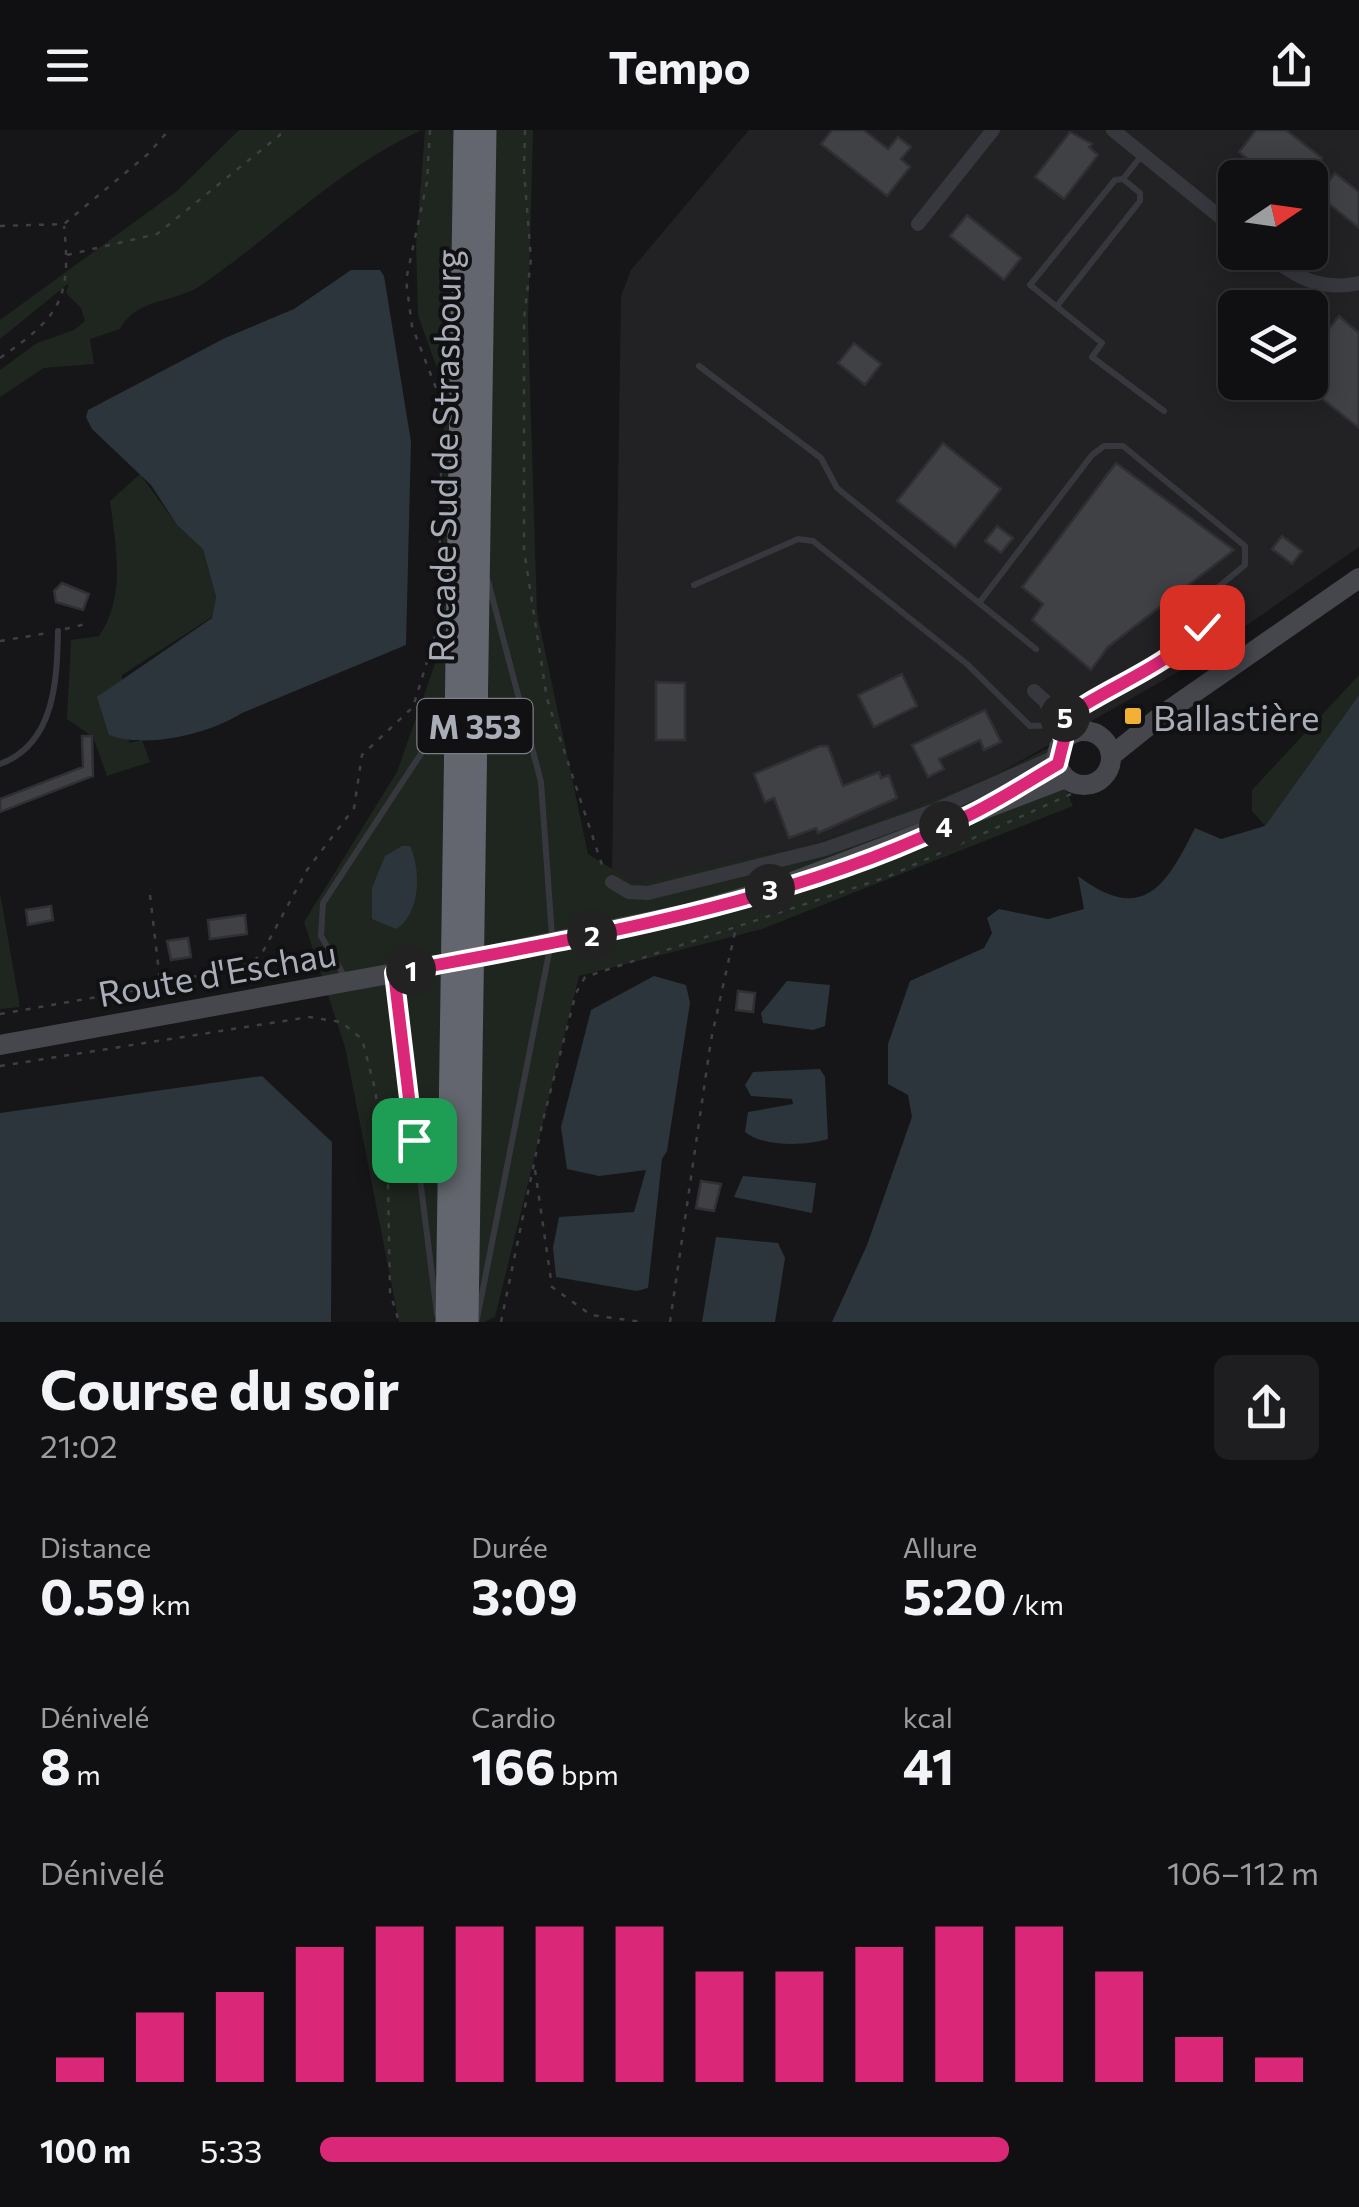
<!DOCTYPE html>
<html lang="fr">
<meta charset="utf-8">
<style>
body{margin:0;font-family:Commissioner,sans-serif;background:#1e1e20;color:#f1f3f6;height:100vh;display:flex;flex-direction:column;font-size:38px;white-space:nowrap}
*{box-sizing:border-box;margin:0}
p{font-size:32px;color:#9c9d9f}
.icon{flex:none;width:55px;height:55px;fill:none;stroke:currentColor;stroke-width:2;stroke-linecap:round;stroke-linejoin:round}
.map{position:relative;height:1192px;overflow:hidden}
.details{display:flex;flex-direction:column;background:#101012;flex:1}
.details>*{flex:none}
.needle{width:65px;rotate:77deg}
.fabs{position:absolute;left:1218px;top:30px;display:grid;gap:20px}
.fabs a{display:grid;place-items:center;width:110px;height:110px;border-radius:15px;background:#101012;box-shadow:0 5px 25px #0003,0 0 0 2px #303032;font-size:50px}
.pin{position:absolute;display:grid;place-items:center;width:85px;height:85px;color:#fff;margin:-42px;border-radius:20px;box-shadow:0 5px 15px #0006}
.km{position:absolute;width:50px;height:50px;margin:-25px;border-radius:50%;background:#222;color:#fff;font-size:28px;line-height:50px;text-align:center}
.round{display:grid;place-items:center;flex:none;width:105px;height:105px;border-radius:15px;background:#1e1e20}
.head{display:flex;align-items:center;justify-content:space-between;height:170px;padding:0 40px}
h1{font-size:55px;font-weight:700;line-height:75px}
.stats{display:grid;grid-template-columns:repeat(3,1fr);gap:15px;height:170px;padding:10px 40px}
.stats div{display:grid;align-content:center}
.stats b{font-size:50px;font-weight:700}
.stats small{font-size:28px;font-weight:400}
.stats p{font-size:28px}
.chart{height:280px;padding:20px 40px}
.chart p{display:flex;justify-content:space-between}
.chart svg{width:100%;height:180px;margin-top:10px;stroke:#db2777;stroke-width:6}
ul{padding:0 40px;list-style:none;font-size:32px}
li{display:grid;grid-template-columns:160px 120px 1fr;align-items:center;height:75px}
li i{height:25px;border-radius:12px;background:#db2777}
header{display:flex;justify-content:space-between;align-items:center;height:130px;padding:0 40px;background:#101012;font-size:45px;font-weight:700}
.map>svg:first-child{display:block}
</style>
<header><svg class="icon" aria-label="menu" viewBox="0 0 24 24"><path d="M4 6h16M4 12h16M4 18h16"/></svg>Tempo<svg class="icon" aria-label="share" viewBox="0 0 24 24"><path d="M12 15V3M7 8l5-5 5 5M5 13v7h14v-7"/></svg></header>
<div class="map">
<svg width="1359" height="1192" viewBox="0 0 1359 1192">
<rect width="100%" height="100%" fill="#161618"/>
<path fill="#222225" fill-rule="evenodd" d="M749,0H1359V417L1187,537L994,646L799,720L776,721L634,754L612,742L621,166L631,140ZM1235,48H1310V122H1235ZM1235,178H1310V252H1235Z"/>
<path fill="#1e261f" d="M239,0H422C338,38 275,105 200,156C174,173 136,168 120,199L90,209L94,234L44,238L0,267V240L37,213L74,200L85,191L81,178L66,163L69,153L0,209V190L177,61Z
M425,0H533L528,193L537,483L588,724L635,753L776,721L799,720L994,646L1048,618L1073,676L762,799L579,846L495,1187L484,1192H399L345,917L304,792L397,642L442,514L444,258L418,185L416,116Z
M140,344L177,395L203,418L216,467L212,487L122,545L129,613L142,610L150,632L107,646L93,607L67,589L71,510L99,506C126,468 116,416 110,371Z
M1359,545V565L1265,696L1252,681V660Z
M0,763L20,877L0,879Z"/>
<path fill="#2c353c" d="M351,140H380L384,146L411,312L406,515L242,583C209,604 146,619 109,605L97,567L212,488L216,467L203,419L177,395L151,355L92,299L86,287L88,280L225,208L294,179Z
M1359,565V1192H832L867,1115L912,987L908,965L888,954V914L910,851L984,818L992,803L987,788L999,779L1048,789L1084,779L1078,746C1143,795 1166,756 1195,698L1221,709L1265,696Z
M402,716H410C421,739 421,784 396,799L372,789V758L385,726Z
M654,846L686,855L690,873L667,1021L662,1029L648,1158L637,1161L556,1147L553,1118L559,1087L634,1082L646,1040L599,1046L567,1039L561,997L591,880Z
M787,851L830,855L825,896L813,900L763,893L761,883Z
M820,939L825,947L828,1009C806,1016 763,1017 745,1002L748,982L793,974L792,969L751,966L745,955L753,942Z
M262,946L332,1012L331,1192H0V983Z
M743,1046L816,1053L812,1083L734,1067Z
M716,1107L778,1113L785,1128L775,1192H702Z"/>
<path fill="#404145" stroke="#303034" stroke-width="2.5" d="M832,0H864L888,19L898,7L911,17L901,29L910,37L887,66L821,14Z
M1256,0H1286L1322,28L1307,48H1271L1239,22Z
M1070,2L1092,14L1089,17L1098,25L1064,69L1035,47Z
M1335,43L1359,62V98L1318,65Z
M967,85L1021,128L1004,150L950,106Z
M1339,186L1359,203V298L1301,252H1310V223Z
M854,213L881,234L865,255L838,233Z
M943,313L1001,359L955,417L897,371Z
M1116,333L1234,420L1108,517L1091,540L1032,490L1043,474L1022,457Z
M997,396L1013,408L1001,423L985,411Z
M1282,406L1302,421L1292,434L1272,419Z
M62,453L89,464L83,480L56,472L54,461Z
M902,544L917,576L874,597L858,565Z
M656,552L685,553V610H656Z
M985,580L1001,612L984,620L980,610L939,629L944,639L928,647L912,615Z
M82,606H92L93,646L0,682V669L83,637Z
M820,616H828L843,656L879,642L881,648L889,645L897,668L818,703L816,698L789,708L774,668L765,672L754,644Z
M51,776L53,790L28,795L26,780Z
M245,785L247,804L210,809L208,790Z
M188,808L191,827L171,830L167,811Z
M738,861L755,863L753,882L736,880Z
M701,1051L721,1054L714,1081L696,1078Z"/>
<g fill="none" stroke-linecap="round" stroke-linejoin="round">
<path stroke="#3d3f44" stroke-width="2.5" stroke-dasharray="5 8" stroke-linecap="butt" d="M430,0L427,52L406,150L412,196L439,266L442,285L439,465
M525,0L524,41L531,129L524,189V420L547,569L604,741
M0,96L64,94L148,24L169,0
M67,125L157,104L280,5V0
M0,228C59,187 72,170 64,96
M65,499L86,494
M0,511L48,503
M150,765L160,851
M0,884L143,859L250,833L261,825L307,740L354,678L362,625L413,577L439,493
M0,936L309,887L341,892L362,909L375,959L388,1053L390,1162L399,1192
M535,1040L552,1157L591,1185L642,1192
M501,1192L543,990L576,863L585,847L887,747L1071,664
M670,1192L711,910L735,802"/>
<path stroke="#37383d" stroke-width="6" d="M1142,25L1123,49L1115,50L1030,155L1102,213L1092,227L1164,281
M1057,176L1140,71V63L1123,49
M699,236L821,328L837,358L979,473
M488,451L541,652L552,806
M694,455L798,409L813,411L967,534L1030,596L1057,595L1087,569L1186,516L1202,497L1211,463L1245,435V416L1123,316H1104L1092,325L979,473L1036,519
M0,634C55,614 57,550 58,501
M346,849L321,806L323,773L426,616L447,575
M395,849L437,1184
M477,1189L550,818"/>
<path stroke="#37383d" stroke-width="14" d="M1113,0L1235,99
M918,94L993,0
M1264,122C1294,146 1320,162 1359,153
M1034,561L1045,571L1064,610
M612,752L629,762L648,763L825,719L935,680L1057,626"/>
<path stroke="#45474d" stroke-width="20" d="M1057 628a27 27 0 1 1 54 0a27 27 0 1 1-54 0Z
M1111,626L1162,585L1359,448
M490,825L686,784L776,758L1066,648
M0,915L433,836"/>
<path stroke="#63666e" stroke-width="25" d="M448,1192L466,0
M466,1192L484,0"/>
<path stroke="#45474d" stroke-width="20" d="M433,836L490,825"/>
</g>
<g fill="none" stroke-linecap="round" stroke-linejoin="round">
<defs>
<path id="route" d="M414,1010L394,843C579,808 796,773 965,687C997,672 1027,652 1058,634L1064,610L1057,594C1101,558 1165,540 1202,497"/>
</defs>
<use href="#route" stroke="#fff" stroke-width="20"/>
<use href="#route" stroke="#db2777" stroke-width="12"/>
</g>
<rect fill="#f2b134" stroke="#111113" stroke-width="4" x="1123" y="576" width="20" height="20" rx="5"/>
<g text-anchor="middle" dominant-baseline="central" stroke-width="8" stroke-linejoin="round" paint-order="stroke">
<rect fill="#111113" stroke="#7b7e86" stroke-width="2.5" x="417.5" y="569" width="115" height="54" rx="8"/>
<g font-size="32" font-weight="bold" fill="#a8adb8">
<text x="475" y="596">M 353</text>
</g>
<g font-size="35" fill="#a8adb8" stroke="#111113">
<text transform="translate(443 326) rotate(-89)">Rocade Sud de Strasbourg</text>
<text transform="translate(217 842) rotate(-10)">Route d'Eschau</text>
</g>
<g font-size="35" fill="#a8adb8" stroke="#111113" text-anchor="start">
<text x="1153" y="586">Ballastière</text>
</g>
</g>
</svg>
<div class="fabs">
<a><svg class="needle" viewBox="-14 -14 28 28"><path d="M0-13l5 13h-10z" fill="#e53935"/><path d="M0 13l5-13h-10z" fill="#9c9d9f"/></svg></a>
<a><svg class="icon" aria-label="layers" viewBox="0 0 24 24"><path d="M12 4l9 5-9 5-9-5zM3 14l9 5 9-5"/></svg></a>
</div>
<div class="pin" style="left:414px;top:1010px;background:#1e9e55"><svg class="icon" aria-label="arrive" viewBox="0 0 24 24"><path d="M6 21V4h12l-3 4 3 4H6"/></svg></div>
<div class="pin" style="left:1202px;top:497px;background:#d93025"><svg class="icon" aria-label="check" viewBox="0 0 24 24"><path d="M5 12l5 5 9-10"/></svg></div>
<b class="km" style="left:411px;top:840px">1</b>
<b class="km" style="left:592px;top:805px">2</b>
<b class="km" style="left:770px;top:759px">3</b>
<b class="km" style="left:944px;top:696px">4</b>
<b class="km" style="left:1065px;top:587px">5</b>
</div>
<section class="details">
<div class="head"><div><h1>Course du soir</h1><p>21:02</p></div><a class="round"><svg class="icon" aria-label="share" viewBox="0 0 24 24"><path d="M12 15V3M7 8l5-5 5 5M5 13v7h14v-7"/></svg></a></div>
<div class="stats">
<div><p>Distance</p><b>0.59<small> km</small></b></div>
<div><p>Durée</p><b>3:09</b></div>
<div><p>Allure</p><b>5:20<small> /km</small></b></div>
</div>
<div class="stats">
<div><p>Dénivelé</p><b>8<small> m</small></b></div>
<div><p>Cardio</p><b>166<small> bpm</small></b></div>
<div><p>kcal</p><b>41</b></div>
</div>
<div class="chart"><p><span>Dénivelé</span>106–112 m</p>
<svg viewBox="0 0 160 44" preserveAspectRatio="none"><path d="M5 44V38M15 44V27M25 44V22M35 44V11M45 44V6M55 44V6M65 44V6M75 44V6M85 44V17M95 44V17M105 44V11M115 44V6M125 44V6M135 44V17M145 44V33M155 44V38"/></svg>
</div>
<ul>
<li><b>100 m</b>5:33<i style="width:69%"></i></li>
</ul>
</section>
